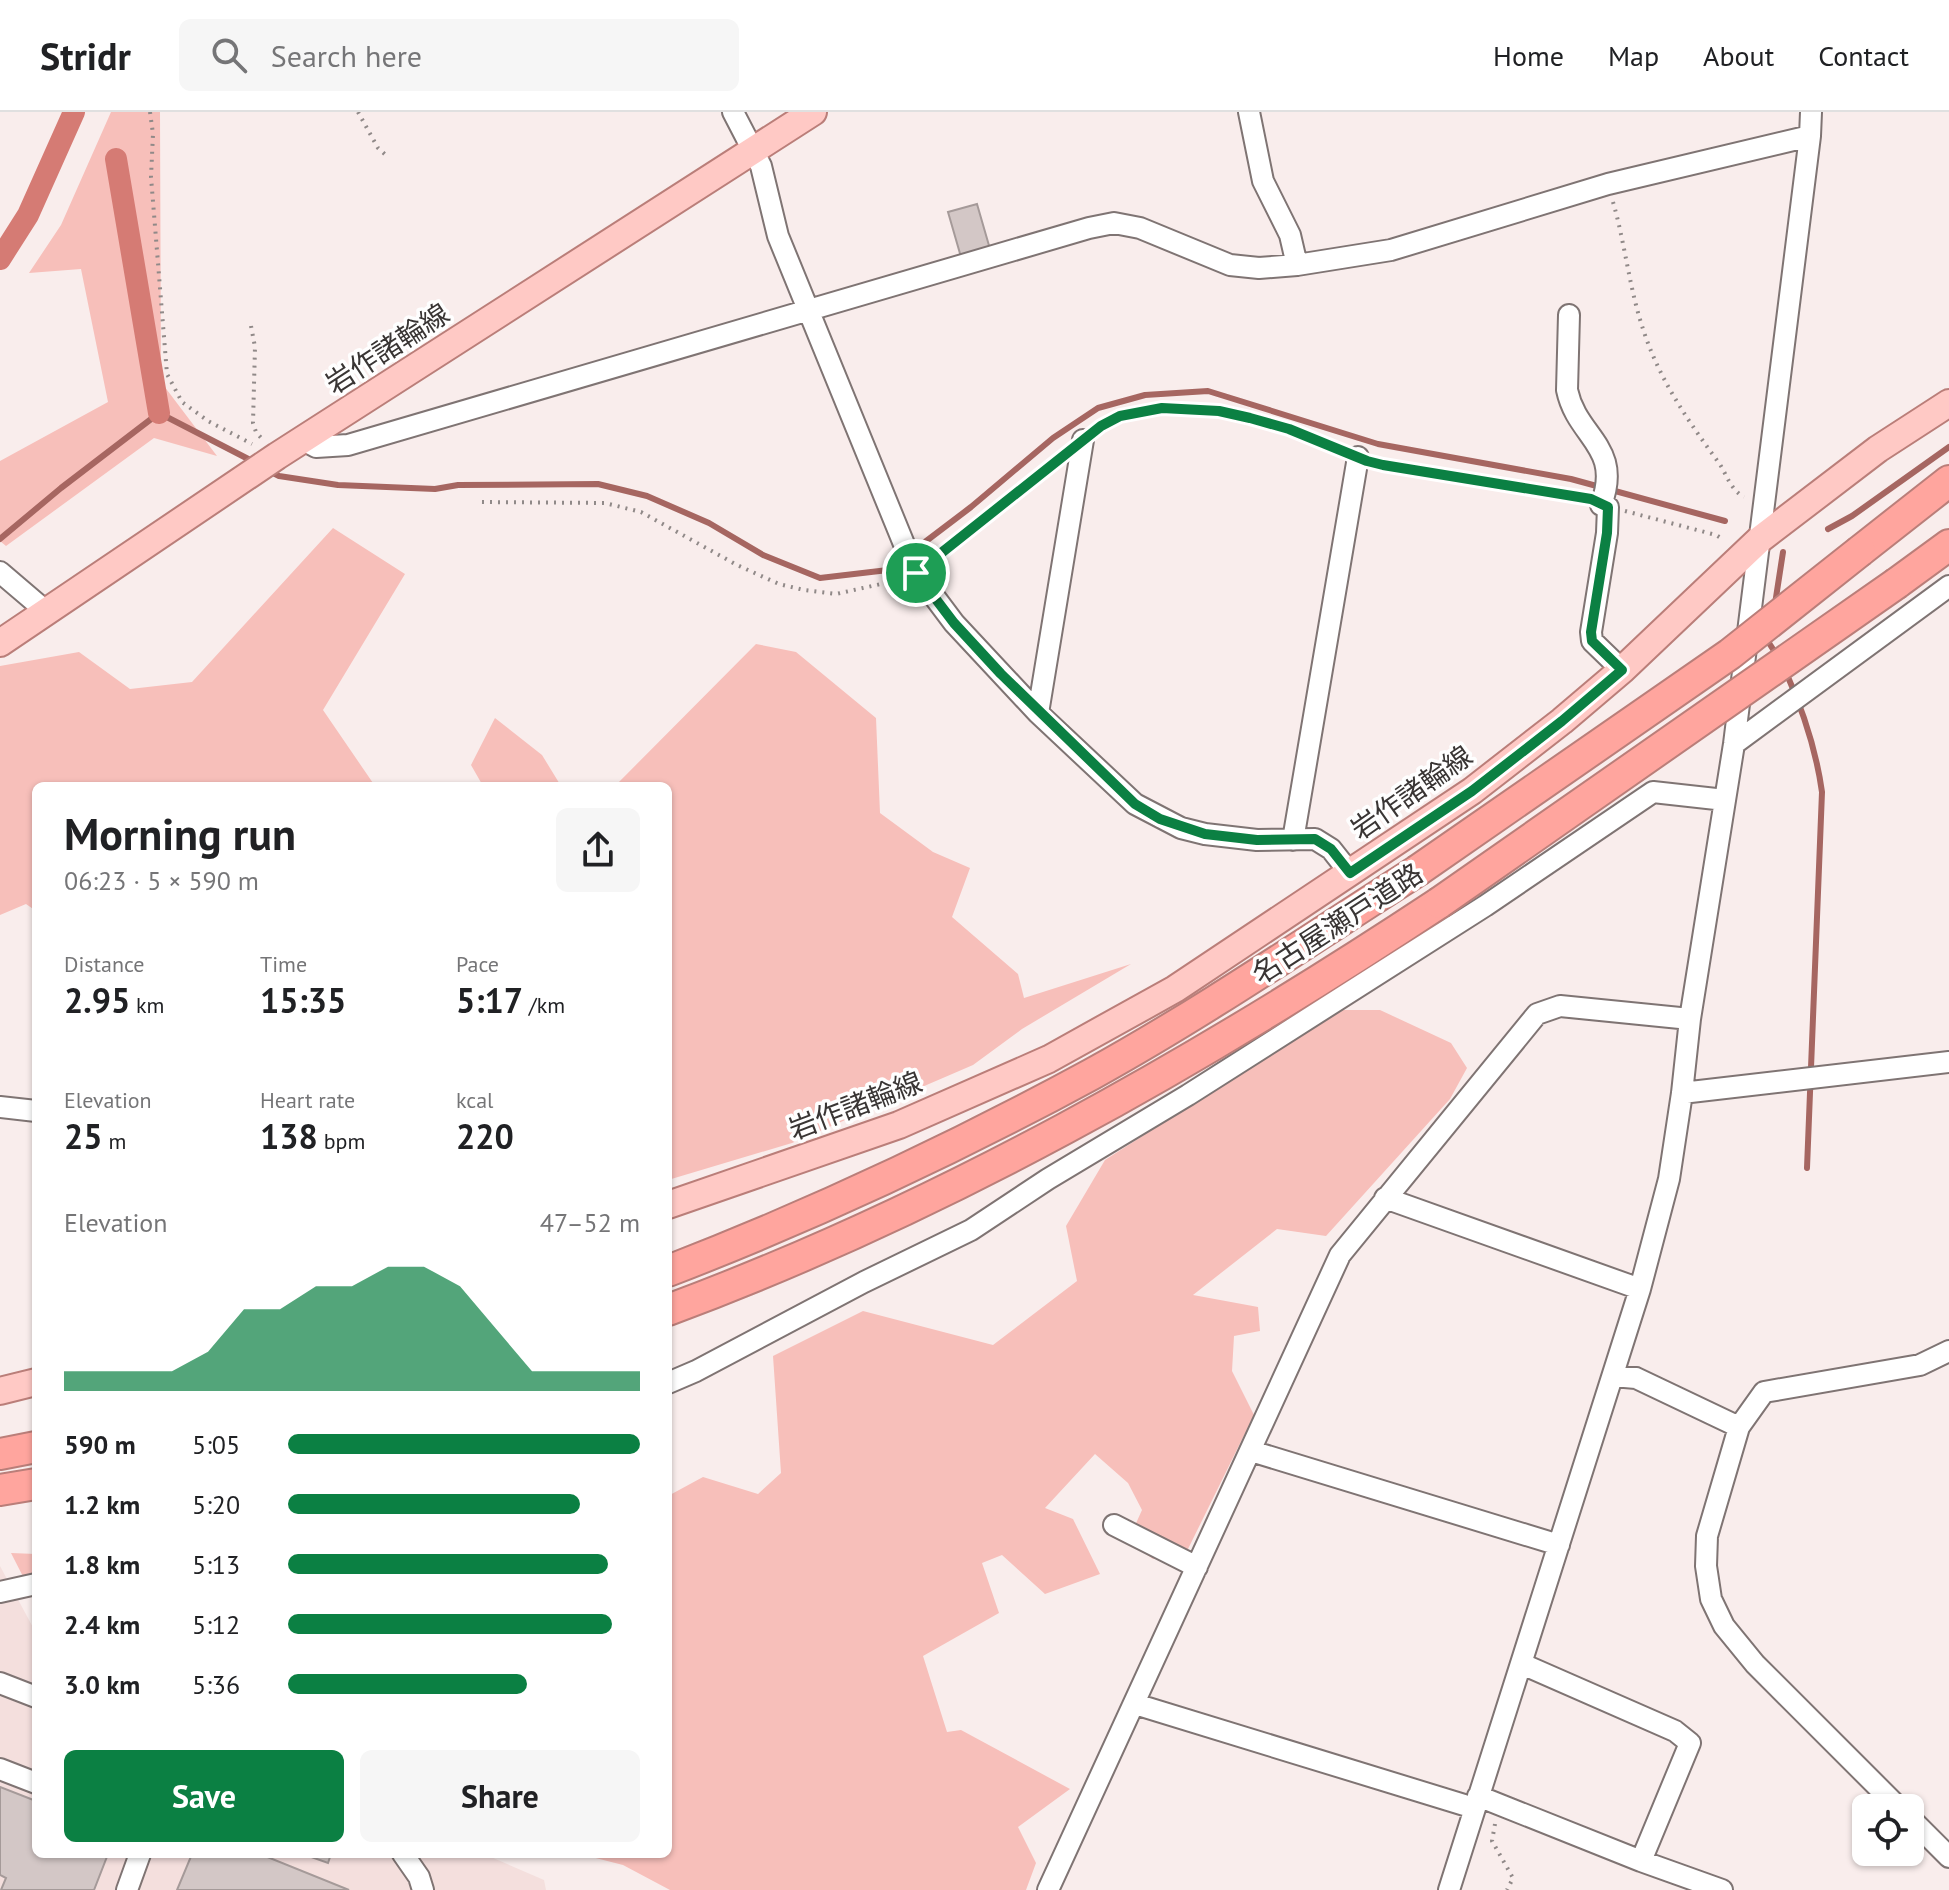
<!DOCTYPE html>
<meta charset="utf-8">
<style>
body{margin:0;font-family:"PT Sans","Noto Sans JP",sans-serif;background:#f6f6f6;color:#202124;height:100vh;display:flex;flex-direction:column;font-size:30px;white-space:nowrap}
*{box-sizing:border-box;margin:0}
p{font-size:26px;color:#757577}
.icon{flex:none;width:44px;height:44px;fill:none;stroke:currentColor;stroke-width:2;stroke-linecap:round;stroke-linejoin:round}
.map{position:relative;flex:1;overflow:hidden}
.side{position:absolute;left:32px;top:670px;width:640px;height:1076px;display:flex;flex-direction:column;background:#fff;border-radius:12px;box-shadow:0 2px 6px #0004}
.side>*{flex:none}
.fabs{position:absolute;left:1852px;top:1682px;display:grid;gap:16px}
.fabs a{display:grid;place-items:center;width:72px;height:72px;border-radius:12px;background:#fff;box-shadow:0 2px 6px #0004;font-size:40px}
.pin{position:absolute;display:grid;place-items:center;width:68px;height:68px;color:#fff;margin:-34px;border:4px solid #fff;border-radius:50%;box-shadow:0 2px 8px #0007}
.round{display:grid;place-items:center;flex:none;width:84px;height:84px;border-radius:12px;background:#f6f6f6}
.overview{display:flex;align-items:center;justify-content:space-between;height:136px;padding:0 32px}
h1{font-size:44px;font-weight:700;line-height:60px}
.stats{display:grid;grid-template-columns:repeat(3,1fr);gap:12px;height:136px;padding:8px 32px}
.stats div{display:grid;align-content:center}
.stats b{font-size:34px;font-weight:700}
.stats small{font-size:22px;font-weight:400}
.stats p{font-size:22px}
.chart{height:224px;padding:16px 32px}
.chart p{display:flex;justify-content:space-between}
.chart svg{width:100%;height:144px;margin-top:8px;fill:#0b8043;opacity:.7}
.primary-button{display:flex;gap:16px;margin-top:auto;padding:16px 32px}
.primary-button a{flex:1;height:92px;border-radius:12px;background:#0b8043;color:#fff;font-size:32px;font-weight:700;line-height:92px;text-align:center}
.primary-button a+a{background:#f6f6f6;color:#202124}
ul{padding:0 32px;list-style:none;font-size:26px}
li{display:grid;grid-template-columns:128px 96px 1fr;align-items:center;height:60px}
li i{height:20px;border-radius:10px;background:#0b8043}
header{display:flex;align-items:center;gap:48px;box-sizing:border-box;height:112px;padding:0 40px;background:#fff;border-bottom:2px solid #e0e0e0}
header strong{font-size:38px}
nav{display:flex;gap:44px;margin-inline-start:auto;font-size:28px}
.search{width:560px;height:72px;background:#f6f6f6;display:flex;align-items:center;gap:20px;box-sizing:border-box;padding:0 28px;border-radius:12px;color:#757577;font-size:30px}
.map>svg:first-child{display:block}
</style>
<header>
<strong>Stridr</strong>
<div class="search"><svg class="icon" aria-label="search" viewBox="0 0 24 24"><circle cx="10" cy="10" r="6"/><path d="M15 15l6 6"/></svg>Search here</div>
<nav><a>Home</a><a>Map</a><a>About</a><a>Contact</a></nav>
</header>
<div class="map">
<svg width="1949" height="1778" viewBox="0 0 1949 1778">
<rect width="100%" height="100%" fill="#f9edec"/>
<path fill="#f4dfdd" d="M0,1454L36,1521V1742H484L544,1768L546,1778H0Z"/>
<path fill="#f7bfba" d="M111,0H160L161,270L217,344L154,326L6,434L0,429V349L108,290L81,157L29,161L61,113Z
M333,416L405,462L323,598L375,674H36V799L26,792L0,803V554L79,540L130,577L192,570Z
M756,532L796,540L876,606L880,701L933,740L970,756L952,805L1018,862L1024,886L1131,852L1022,917L973,953L792,1031L668,1068V674H615Z
M495,606L542,643L561,674H483L471,653Z
M1339,898H1380L1451,931L1467,956L1450,987L1326,1124L1277,1117L1193,1183L1258,1195L1260,1219L1234,1224L1232,1259L1254,1303L1188,1437L1153,1447L1128,1429L1142,1398L1128,1371L1095,1342L1045,1396L1073,1407L1100,1462L1045,1482L1002,1443L982,1451L999,1501L923,1544L947,1620L961,1618L1070,1677L1018,1715L1036,1751L1026,1778H670L623,1753L580,1742H668V1384L703,1365L758,1382L781,1361L773,1244L863,1199L993,1233L1077,1169L1066,1114L1105,1048Z
M11,1441L36,1442V1490Z"/>
<g fill="none" stroke-linecap="round" stroke-linejoin="round">
<path stroke="#a66661" stroke-width="6" d="M269,359L279,364L338,373L435,377L458,373L598,372L647,384L709,411L763,443L820,466L888,458L971,395L1053,326L1098,296L1145,283L1208,279L1378,332L1571,367L1725,409
M1828,417L1852,404L1949,335
M0,427L61,376L159,301L256,351
M1775,492L1783,440
M1770,523L1769,531L1778,545
M1785,558C1803,598 1816,637 1822,680L1807,1056"/>
<path stroke="#d57b74" stroke-width="22" d="M116,47L159,301
M0,147L28,103L74,0"/>
</g>
<path fill="#d3c7c6" stroke="#a59a99" stroke-width="2" d="M977,92L990,137L961,145L948,100Z
M0,1675L36,1689V1742H108L94,1778H1L6,1766L0,1763Z
M192,1742H260L349,1778H177Z
M303,1742H331L328,1751Z"/>
<g fill="none" stroke-linecap="round" stroke-linejoin="round">
<defs>
<path id="minor" d="M733,0L761,54L778,124L915,459L954,511L1038,601L1135,692L1181,716L1205,722L1257,728L1315,727L1331,737L1350,761
M1249,0L1263,69L1290,123L1297,153
M1569,203L1567,278C1577,326 1623,334 1601,393L1608,395L1607,421L1591,520L1592,529L1622,558
M303,328L316,335L348,333L1089,116L1114,111L1140,116L1230,153L1259,156L1297,153L1391,138L1608,72L1810,24
M0,460L48,501
M1038,601L1083,328
M1734,632L1949,474
M1293,728L1358,345
M1682,981L1949,950
M0,995L36,999
M1385,1086L1640,1177
M1613,1264L1636,1266L1739,1315
M668,1271L696,1259L864,1170L971,1118L1048,1067L1188,983L1485,794L1653,680L1725,688
M1251,1339L1559,1433
M1114,1413L1197,1455
M0,1480L36,1472
M1522,1552L1675,1619L1690,1631L1641,1749
M0,1571L36,1585
M1135,1592L1474,1696
M0,1657L36,1671
M1478,1684L1641,1749L1722,1778
M1899,1696L1755,1552L1724,1514L1711,1487L1706,1454L1707,1424L1739,1315L1764,1280L1920,1253L1949,1239
M1910,1706L1949,1745
M403,1742L419,1765L423,1778
M127,1778L140,1742
M1048,1778L1340,1143L1537,902L1560,894L1690,907
M1449,1778L1640,1177L1669,1067L1682,981L1690,907L1734,632L1810,24L1811,0"/>
<path id="major" d="M0,531L277,344L813,0
M668,1093L899,1013L1049,947L1175,877L1472,679L1562,609L1622,558L1759,428L1878,337L1949,291
M0,1279L36,1270"/>
<path id="highway" d="M1860,439L1949,369
M1897,471L1949,433
M668,1159C813,1103 956,1036 1092,962C1204,900 1309,828 1417,759
M668,1198C940,1097 1197,951 1439,791
M0,1342L36,1335
M0,1378L36,1372"/>
</defs>
<use href="#minor" stroke="#7f7473" stroke-width="24"/>
<use href="#major" stroke="#ba7e79" stroke-width="30"/>
<use href="#highway" stroke="#ba7e79" stroke-width="34"/>
<path stroke="#908988" stroke-width="4" stroke-dasharray="2 6" stroke-linecap="butt" d="M150,0L153,22L151,65L167,262L182,290L208,309L252,332
M358,0L378,36L388,45
M1613,90C1625,131 1629,175 1643,217C1659,267 1688,309 1719,351C1727,363 1730,377 1744,385
M251,214L255,235L253,311L256,320L263,328
M1099,316C1171,271 1269,307 1340,337
M1374,351L1582,386
M482,390L605,391L641,400L737,453L779,472L804,478L836,482L899,468
M1625,399L1716,423L1724,428
M931,451L1060,345
M1495,1712L1492,1729L1513,1766L1507,1778"/>
<use href="#minor" stroke="#fff" stroke-width="20"/>
<use href="#major" stroke="#ffc9c5" stroke-width="26"/>
<use href="#highway" stroke="#ffa59e" stroke-width="30"/>
<defs>
<path id="highway-bridge" d="M1417,759L1730,542L1860,439
M1439,791L1897,471"/>
</defs>
<use href="#highway-bridge" stroke="#ba7e79" stroke-width="34" stroke-linecap="butt"/>
<use href="#highway-bridge" stroke="#ffa59e" stroke-width="30"/>
</g>
<g fill="none" stroke-linecap="round" stroke-linejoin="round">
<defs>
<path id="route" d="M1162,296L1219,299L1250,306L1289,317L1367,349L1383,353L1591,387L1608,395L1607,421L1591,520L1592,529L1622,558L1562,609L1472,679L1350,761L1331,737L1315,727L1257,728L1205,722L1160,707L1135,692L1001,562L954,511L916,461L1101,314L1120,304Z"/>
</defs>
<use href="#route" stroke="#fff" stroke-width="16"/>
<use href="#route" stroke="#0b8043" stroke-width="10"/>
</g>
<g text-anchor="middle" dominant-baseline="central" stroke-width="7" stroke-linejoin="round" paint-order="stroke">
<g font-size="28" fill="#393534" stroke="#fefefe">
<text transform="translate(387 236) rotate(-33)">岩作諸輪線</text>
<text transform="translate(1411 680) rotate(-35)">岩作諸輪線</text>
<text transform="translate(1337 811) rotate(-33)">名古屋瀬戸道路</text>
<text transform="translate(855 993) rotate(-21)">岩作諸輪線</text>
</g>
</g>
</svg>
<div class="fabs">
<a><svg class="icon" aria-label="locate" viewBox="0 0 24 24"><circle cx="12" cy="12" r="6"/><path d="M12 2v4M12 18v4M2 12h4M18 12h4"/></svg></a>
</div>
<div class="pin" style="left:916px;top:461px;background:#1e9e55"><svg class="icon" aria-label="arrive" viewBox="0 0 24 24"><path d="M6 21V4h12l-3 4 3 4H6"/></svg></div>
<section class="side">
<div class="overview"><div><h1>Morning run</h1><p>06:23 · 5 × 590 m</p></div><a class="round"><svg class="icon" aria-label="share" viewBox="0 0 24 24"><path d="M12 15V3M7 8l5-5 5 5M5 13v7h14v-7"/></svg></a></div>
<div class="stats">
<div><p>Distance</p><b>2.95<small> km</small></b></div>
<div><p>Time</p><b>15:35</b></div>
<div><p>Pace</p><b>5:17<small> /km</small></b></div>
</div>
<div class="stats">
<div><p>Elevation</p><b>25<small> m</small></b></div>
<div><p>Heart rate</p><b>138<small> bpm</small></b></div>
<div><p>kcal</p><b>220</b></div>
</div>
<div class="chart"><p><span>Elevation</span>47–52 m</p>
<svg viewBox="0 0 160 44" preserveAspectRatio="none"><path d="M0 44V38L10 38L20 38L30 38L40 32L50 19L60 19L70 12L80 12L90 6L100 6L110 12L120 25L130 38L140 38L150 38L160 38V44z"/></svg>
</div>
<ul>
<li><b>590 m</b>5:05<i style="width:100%"></i></li>
<li><b>1.2 km</b>5:20<i style="width:83%"></i></li>
<li><b>1.8 km</b>5:13<i style="width:91%"></i></li>
<li><b>2.4 km</b>5:12<i style="width:92%"></i></li>
<li><b>3.0 km</b>5:36<i style="width:68%"></i></li>
</ul>
<div class="primary-button"><a>Save</a><a>Share</a></div>
</section>
</div>
